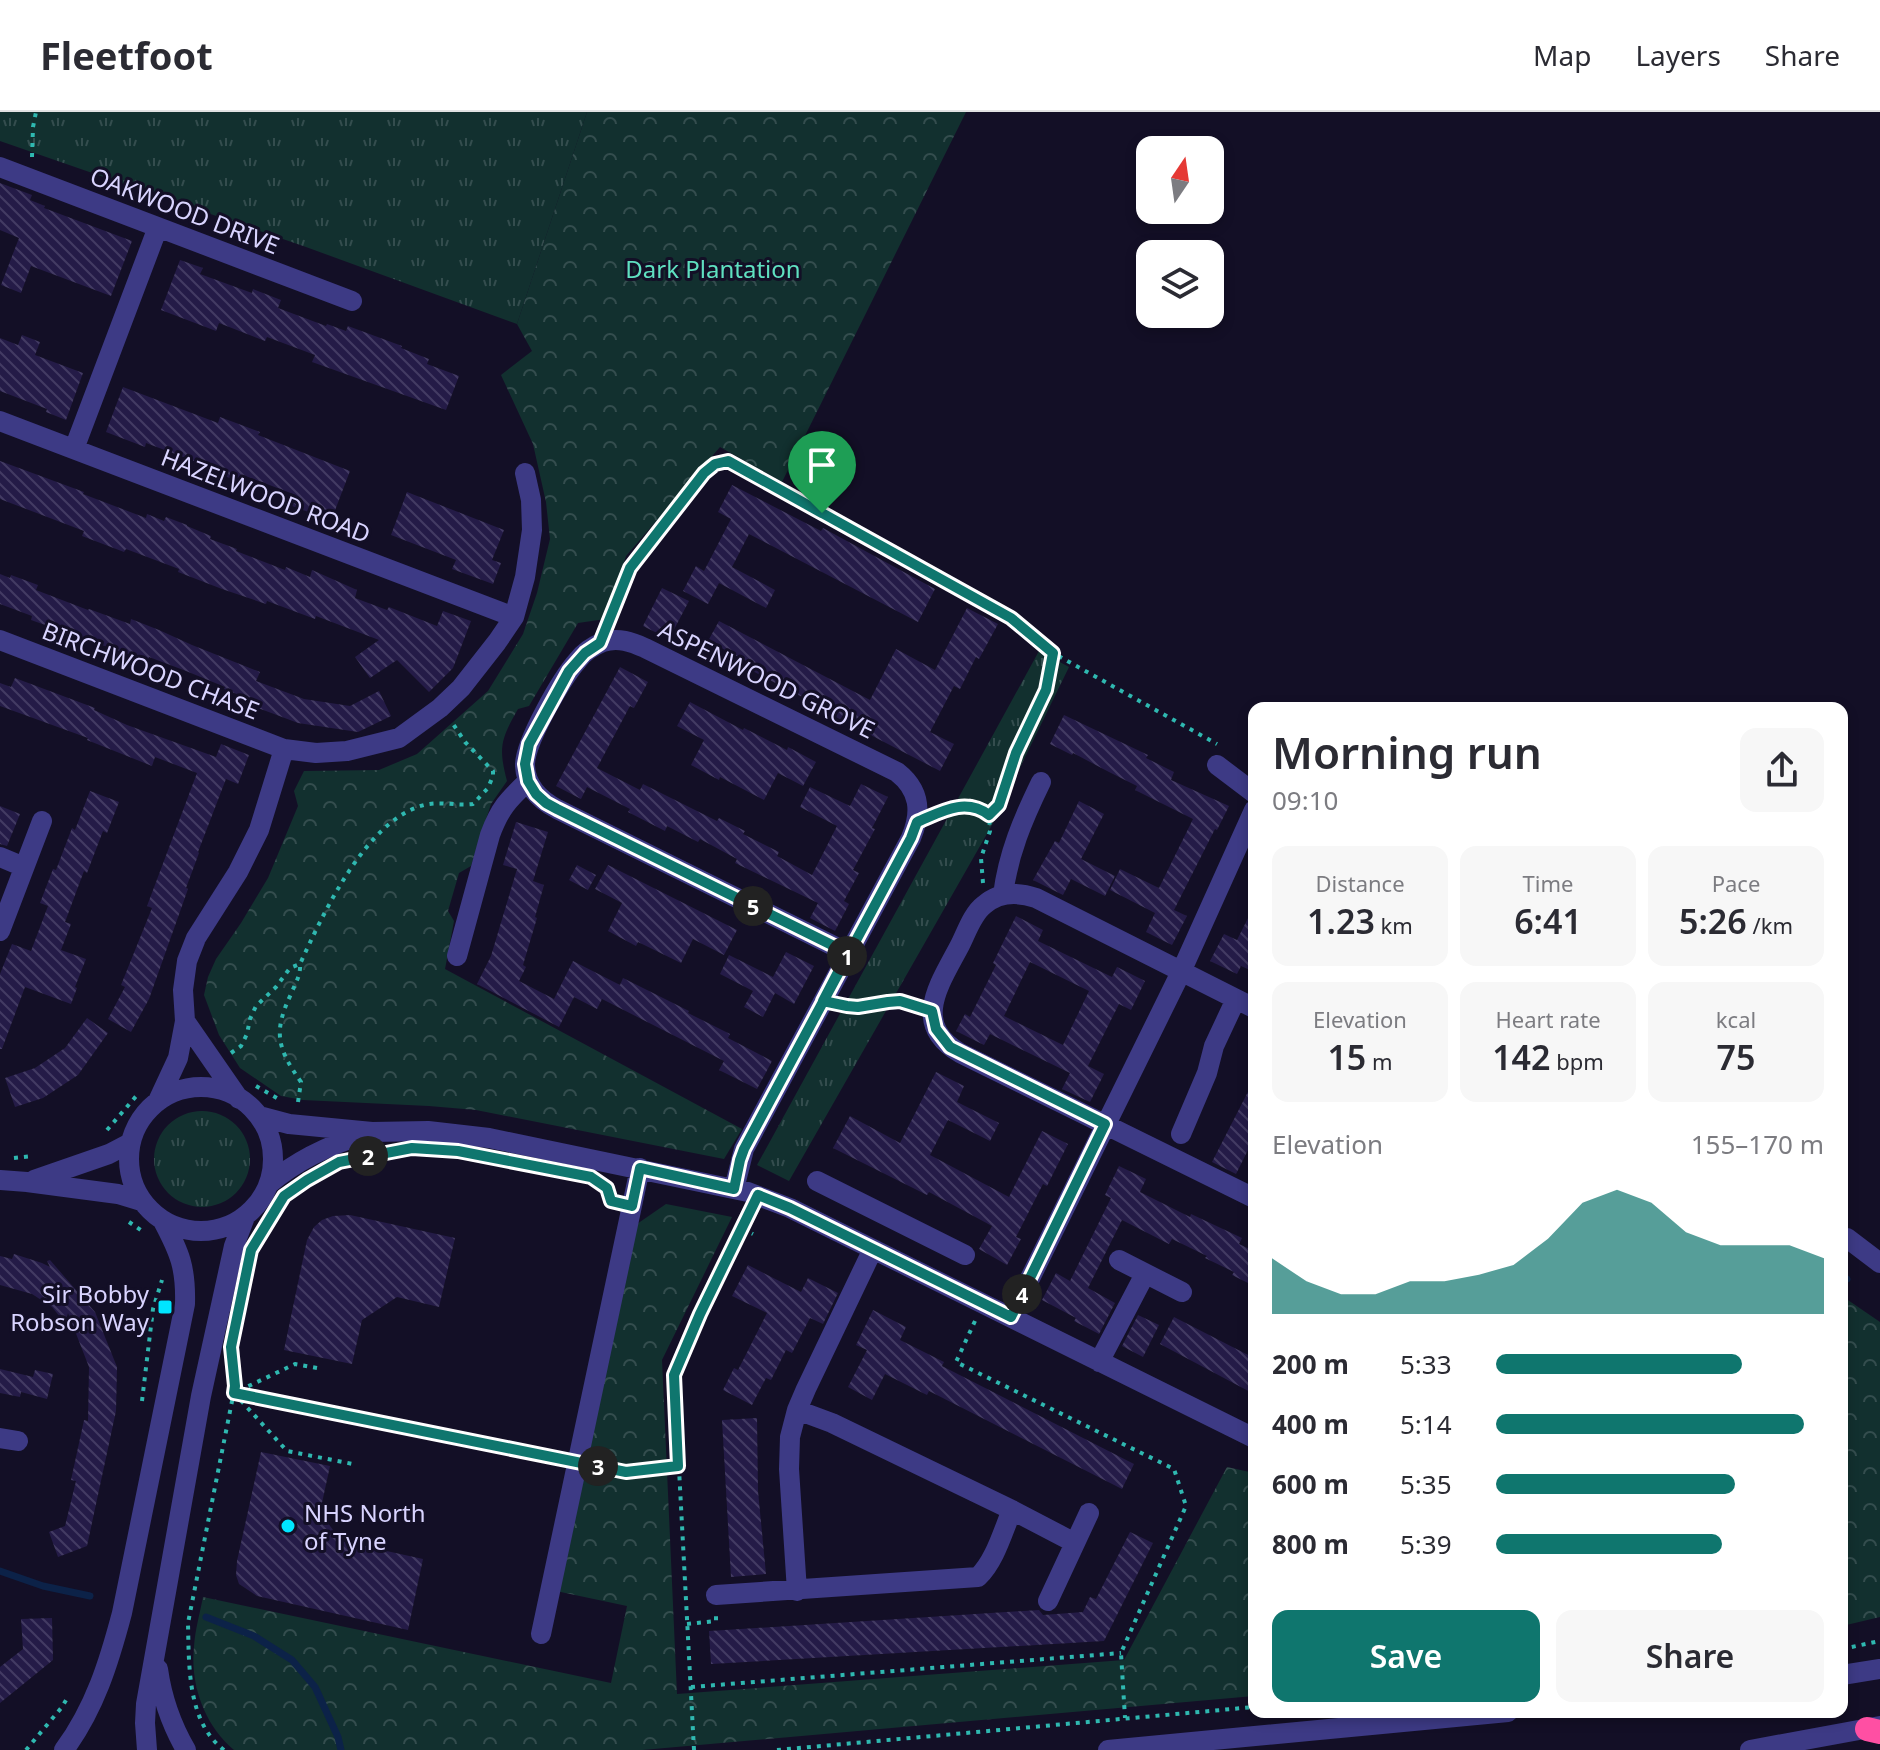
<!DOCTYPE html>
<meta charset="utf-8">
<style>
body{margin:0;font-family:"Noto Sans",sans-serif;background:#f7f7f7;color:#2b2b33;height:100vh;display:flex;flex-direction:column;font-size:30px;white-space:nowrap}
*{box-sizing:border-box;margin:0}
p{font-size:26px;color:#7c7c81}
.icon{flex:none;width:44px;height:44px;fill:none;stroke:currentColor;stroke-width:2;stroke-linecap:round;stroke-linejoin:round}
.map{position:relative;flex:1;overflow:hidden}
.drawer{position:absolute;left:1248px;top:590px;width:600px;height:1016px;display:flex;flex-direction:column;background:#fff;border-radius:16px;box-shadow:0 4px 12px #0003}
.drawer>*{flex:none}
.needle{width:52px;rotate:13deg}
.tools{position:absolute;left:1136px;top:24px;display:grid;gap:16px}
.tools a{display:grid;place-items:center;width:88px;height:88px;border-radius:16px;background:#fff;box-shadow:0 4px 12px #0003;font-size:40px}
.pin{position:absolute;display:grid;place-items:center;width:68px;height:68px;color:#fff;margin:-82px -34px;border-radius:50% 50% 50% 0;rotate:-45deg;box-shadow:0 0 8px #0007}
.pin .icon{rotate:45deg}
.km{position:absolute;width:40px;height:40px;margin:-20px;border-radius:50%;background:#222;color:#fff;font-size:22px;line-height:40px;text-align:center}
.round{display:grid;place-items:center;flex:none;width:84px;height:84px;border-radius:16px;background:#f7f7f7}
.summary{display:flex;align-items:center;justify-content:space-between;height:136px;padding:0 24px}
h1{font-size:44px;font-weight:600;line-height:60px}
.stats{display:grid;grid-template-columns:repeat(3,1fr);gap:12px;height:136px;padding:8px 24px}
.stats div{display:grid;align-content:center;border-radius:16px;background:#f7f7f7;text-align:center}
.stats b{font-size:34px;font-weight:600}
.stats small{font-size:22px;font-weight:400}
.stats p{font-size:22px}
.chart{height:224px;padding:16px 24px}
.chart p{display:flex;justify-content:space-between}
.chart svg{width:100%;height:144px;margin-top:8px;fill:#0f766e;opacity:.7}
.primary-button{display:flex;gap:16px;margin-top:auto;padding:16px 24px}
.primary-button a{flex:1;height:92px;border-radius:16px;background:#0f766e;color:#fff;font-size:32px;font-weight:600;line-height:92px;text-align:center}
.primary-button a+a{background:#f7f7f7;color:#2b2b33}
ul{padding:0 24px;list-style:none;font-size:26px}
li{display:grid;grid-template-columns:128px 96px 1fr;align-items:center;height:60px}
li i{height:20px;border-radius:10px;background:#0f766e}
header{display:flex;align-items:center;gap:48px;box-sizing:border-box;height:112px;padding:0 40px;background:#fff;border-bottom:2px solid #e1e1e2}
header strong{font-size:38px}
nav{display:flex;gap:44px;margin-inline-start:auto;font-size:28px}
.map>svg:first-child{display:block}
</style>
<header>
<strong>Fleetfoot</strong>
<nav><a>Map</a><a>Layers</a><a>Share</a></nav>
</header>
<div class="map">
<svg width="1880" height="1638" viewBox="0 0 1880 1638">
<defs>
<pattern id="grass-tufts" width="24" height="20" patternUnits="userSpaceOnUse" patternTransform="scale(2)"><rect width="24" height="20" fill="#12302f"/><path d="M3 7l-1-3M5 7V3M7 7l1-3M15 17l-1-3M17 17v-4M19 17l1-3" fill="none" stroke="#344d4e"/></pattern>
<pattern id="forest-crowns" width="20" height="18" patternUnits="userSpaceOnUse" patternTransform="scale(2)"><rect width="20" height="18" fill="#12302f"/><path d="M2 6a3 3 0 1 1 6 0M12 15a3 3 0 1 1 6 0" fill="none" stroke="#344d4e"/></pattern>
<pattern id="building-back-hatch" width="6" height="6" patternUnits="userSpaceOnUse" patternTransform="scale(2)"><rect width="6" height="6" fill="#241b47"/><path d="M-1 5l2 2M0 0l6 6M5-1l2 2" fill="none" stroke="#433b63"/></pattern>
</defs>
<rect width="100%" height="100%" fill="#130f26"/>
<path fill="url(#grass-tufts)" d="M0,0H587L517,212L306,135L0,29Z
M1039,539L1069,555L992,713L789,1069L757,1053Z
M154 1047a48 48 0 1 1 96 0a48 48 0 1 1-96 0Z"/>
<path fill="url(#forest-crowns)" d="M587,0H966L782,370L720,335L626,444L605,507L578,511L529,594L518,597C501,627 498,635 507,669L491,692L471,754L459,761L448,799L454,809L445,857L742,1017L724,1047L476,998L429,994L303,988L281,984L240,956L219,923L204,883L208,865L216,847L241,811L268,766L298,694L294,679L304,659L379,658L417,642L488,579L523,522L537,481L550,427L546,390L533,332L501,263L532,239L517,212Z
M666,1092L732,1105L662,1248L677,1582L1124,1548L1227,1355L1254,1361V1584L642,1638H234C205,1614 190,1573 194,1535C195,1518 200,1501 203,1485L611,1571L627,1494L556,1479L637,1112Z
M1842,1184L1880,1210V1505L1842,1514Z"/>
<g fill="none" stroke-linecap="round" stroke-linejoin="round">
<path stroke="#0c2248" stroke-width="7" d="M1842,1169L1847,1167
M0,1459L43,1474L90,1484
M206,1505L254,1524L292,1548L315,1575L338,1625L341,1638"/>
</g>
<path fill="url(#building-back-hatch)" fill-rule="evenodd" d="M0,71L32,83L30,88L45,94L44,96L132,129L111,184L31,154L21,181L1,173L19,126L0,118Z
M180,148L203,156L200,162L252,181L253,177L281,188L278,196L326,214L327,212L346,219L348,214L402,234L401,236L429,247L427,252L459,264L446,298L312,250L315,243L267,225L265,229L219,211L216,219L161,198Z
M22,223L40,230L35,243L83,261L66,308L46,300L47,297L0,279V226L18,233Z
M123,275L218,311L220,305L260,320L258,323L350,359L334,401L317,395L314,402L292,394L296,383L243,363L240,370L201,355L202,352L146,331L145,335L106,320Z
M0,349L84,380L83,382L146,406L147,402L164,409L166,405L187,413V414L211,424L210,427L237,437L236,439L285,458L286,455L310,465L312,458L357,478L355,486L387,498L389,495L437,514L443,499L471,509L453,556L429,580L397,548L370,566L355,545L379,528L316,504L315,507L267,489L266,492L222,477L178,460L179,457L126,437L124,440L82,424L84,419L0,387Z
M732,373L821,419L823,416L935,477L918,510L749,422L732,455L775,478L766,496L719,471L708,492L683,479L696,454L704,459L731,407L718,400Z
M407,380L504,418L492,448L501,451L493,472L452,457L456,448L391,423Z
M0,462L10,466L11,463L38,473L36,478L88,498L89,497L130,512L131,507L159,518L192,533L260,560L256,569L304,587L350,594L379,579L391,604L358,620L298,611L258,596L260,591L224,577L225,575L186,559L149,545L147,549L31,508L32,504L0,492Z
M662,476L689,489L669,527L643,514Z
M967,496L998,512L979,547L976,545L960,577L954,574L930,620L954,632L940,659L803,588L804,586L745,555L748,550L708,529L719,509L870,588L896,537L935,558Z
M620,555L648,570L634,596L630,594L597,656L640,678L643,672L717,709L719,706L745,719L743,722L779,740L777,744L812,763L837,714L800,695L810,675L850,694L861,672L888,685L872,716L875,717L853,758L859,761L844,789L849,792L835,819L810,806L818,791L735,751L737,747L700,727L698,730L667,714L665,719L628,700L630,697L587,675L581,687L556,674Z
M15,566L95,596L94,598L127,613L216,645L221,632L249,643L238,672L226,667L198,740L199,741L186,776L188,777L149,887L131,920L108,907L125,875L121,873L152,796L147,794L197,661L155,645L152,654L87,628L88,626L0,594V571L11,575Z
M690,590L743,618L744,616L787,638L788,635L816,650L803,674L778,661L764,688L720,665L719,668L691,653L704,628L677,614Z
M1064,603L1148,643L1146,646L1174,660L1171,668L1229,694L1217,718L1215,717L1174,798L1187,804L1172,833L1146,820L1155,801L1110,778L1120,757L1159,776L1193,707L1135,678L1137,674L1109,660L1073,641L1072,643L1050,632Z
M90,679L119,690L107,721L103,719L87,761L84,759L65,810L71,812L61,838L86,847L75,875L77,876L71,892L25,875L2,937H0V862L12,832L31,839L48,794L40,791L53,757L56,758L72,716L75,718Z
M1079,689L1104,702L1081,747L1115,764L1105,784L1071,767L1063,783L1033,768L1055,729L1059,731Z
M0,694L20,702L7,734L0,732Z
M516,710L548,720L533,769L544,773L535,805L537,806L523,853L526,855L519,869L554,887L573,849L620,873L623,866L689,899L688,901L730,922L728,926L772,949L757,977L719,958L724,949L602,887L597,897L574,885L559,915L477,872L491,844L517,757L503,753Z
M577,753L596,763L588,778L569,768Z
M608,753L737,818L724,843L693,827L681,851L638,830L636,834L608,819L622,791L595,777Z
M1254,794V860L1241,854L1237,862L1210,849L1224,822L1237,828Z
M1016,804L1043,818L1038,829L1112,865L1117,855L1145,869L1131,898L1119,892L1088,954L1104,962L1090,990L1062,977L1070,961L990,922L984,933L956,919L965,902L970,905L996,853L993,851ZM1030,850L1089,879L1063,933L1004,904Z
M786,840L814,854L794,892L775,881L763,905L744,895L753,879L720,862L729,843L773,865Z
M87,906L108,921L78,963L43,986L15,995L5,966L35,956L65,936Z
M936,960L964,974L957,990L999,1011L990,1029L948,1008L930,1043L1009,1085L1042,1019L1068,1032L1047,1074L1043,1072L1016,1125L1021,1127L1007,1153L979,1137L992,1114L929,1080L927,1083L833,1036L850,1004L900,1031Z
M1254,968V1026L1236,1062L1212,1050Z
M1119,1054L1146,1067L1140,1080L1190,1105L1191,1102L1242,1126L1239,1132L1254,1139V1174L1232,1163L1234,1160L1205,1146L1207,1144L1172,1127L1169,1132L1122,1108L1088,1176L1115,1191L1099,1222L1074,1209L1076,1206L1042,1188L1056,1161L1070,1169L1111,1086L1105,1083Z
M350,1103L455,1126L439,1195L397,1185L362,1208L352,1252L284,1238L307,1128L314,1115L322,1108L333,1104Z
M14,1142L42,1151L50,1155L47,1149L50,1148L95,1200L117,1255L116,1299L87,1434L58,1445L49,1420L65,1414L76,1369L71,1368L84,1308L88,1309L89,1255L68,1201L65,1211L52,1195L32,1182L0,1173V1144L12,1147Z
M748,1153L801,1180L808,1166L838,1181L823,1212L810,1206L792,1241L786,1238L771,1268L766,1266L752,1293L723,1278L734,1256L738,1258L767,1201L732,1184Z
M873,1198L906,1215L900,1228L944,1250L942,1254L1134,1352L1122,1377L929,1279L927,1283L885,1262L872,1288L848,1275L867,1238L856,1233Z
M1138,1203L1159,1213L1143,1245L1122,1234Z
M1174,1205L1254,1246V1282L1160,1232Z
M0,1257L33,1265L35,1258L53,1262L47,1287L21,1280L20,1285L0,1281Z
M757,1306L758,1379L766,1462L731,1465L722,1308Z
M261,1340L330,1354L320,1400L341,1429L423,1447L408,1518L257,1484L239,1472L236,1463L237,1449Z
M1130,1420L1153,1431L1104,1529L711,1552L709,1519L1039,1498L1043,1503L1083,1500L1090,1485L1096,1487Z
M52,1506L53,1548L0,1591V1555L23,1537L21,1507Z"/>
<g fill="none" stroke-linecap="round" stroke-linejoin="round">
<path stroke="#2fb8b0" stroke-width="4" stroke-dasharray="4 6" stroke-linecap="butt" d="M32,45L33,15L36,0
M608,509L630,456L704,361L715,352L728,349L1011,506L1053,541L1217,632
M939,701C958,693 972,691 989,703
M989,703L999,693L1016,641L1046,578L1053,541
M983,771L981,746L990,719L989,703
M845,894H871L895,889L915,893
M231,941L241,934L247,922L250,907L256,894L276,875L290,856L300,852C323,802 366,708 424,693C440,689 457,694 473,692L488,676L493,664V659L465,630L453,612
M256,974L277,986
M298,990L301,970C277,936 273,920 291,882C295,872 301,863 300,852
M107,1018L138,982
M14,1046L33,1044
M602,1073L607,1076L611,1089
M267,1108L278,1092
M129,1110L145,1121
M743,1117L753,1122
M975,1209L956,1250L1174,1357L1186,1394L1121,1541L1125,1606
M317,1256L295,1252L234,1281L287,1339L353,1352
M234,1281L558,1346
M142,1289L153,1197L162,1168
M598,1354L626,1360L678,1354
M687,1512L716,1509V1501
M1842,1537L1880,1529
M691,1575L1121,1541
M26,1638L62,1595L69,1583
M224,1638C187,1610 189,1553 188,1511L235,1274L232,1247
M694,1638L674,1263L700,1202L750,1102
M777,1638L1254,1595"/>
<path stroke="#3d3a85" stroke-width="20" d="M0,55L352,189
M0,309L514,505
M74,337L158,115
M0,528L284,637L316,641L347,639L399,626L440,596L461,576L497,530L514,505L525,465L532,418L531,388L525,361
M1217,653L1254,681
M0,745L24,755
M1003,783C1008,742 1023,707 1041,670
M0,819L42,709
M457,844L490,723C500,696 508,688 528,669
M1254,896L1036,786C1018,780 999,780 984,793C972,802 966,822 959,835C939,873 911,912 960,941L1254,1086
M185,909L239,987
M129 1047a72 72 0 1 1 144 0a72 72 0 1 1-144 0Z
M158,989L178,946L185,909L183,878L187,849L196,826L238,760L259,718L284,637
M259,1004L289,1012L310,1014L372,1020L428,1019L489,1026L748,1080L790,1096L1254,1326
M1181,1022L1207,961L1214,934L1236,887
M0,1068L27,1070L118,1082L141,1089
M34,1068L109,1042L130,1031
M817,1069L965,1143
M269,1072C297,1048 329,1033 365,1022
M734,1077L744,1037L911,726C922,700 920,678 897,660L645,536C632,530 618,525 603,530C593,534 584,540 578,548C562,566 524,631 525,654C526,674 540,688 557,697L848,841
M1847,1126L1880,1151
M1119,1148L1182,1180
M1011,1205L1181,860L1254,698
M1099,1250L1145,1162
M797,1298L832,1311L1012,1398L1075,1431
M0,1326L18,1329
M797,1479L789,1357L790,1325L797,1298L806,1277L873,1137
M716,1483L978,1465C995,1449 1003,1419 1012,1398
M1048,1489L1089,1401
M541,1522L640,1056
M158,1557C162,1586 171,1612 186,1638
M1842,1563L1880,1557
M64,1638C95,1596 109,1550 122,1501L185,1192C186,1156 180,1141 163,1109
M147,1638L145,1611L146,1592L201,1284L234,1134L245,1105
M1108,1638L1508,1600
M1750,1638L1880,1614"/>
<path stroke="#ff4fa3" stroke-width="24" d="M1867,1617L1880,1620"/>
</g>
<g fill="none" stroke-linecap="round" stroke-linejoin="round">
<defs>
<path id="route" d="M822,401L1011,506L1053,541L1046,578L1016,641L999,693L989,703C965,685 941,700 917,710L911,726L744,1037L740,1048L734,1077L640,1056L632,1094L611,1089L607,1076L591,1065L458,1039L412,1036L339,1050L307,1068L284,1084L251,1138L231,1235L235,1274L234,1281L626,1360L678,1354L674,1263L700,1202L758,1083L790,1096L1011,1205L1105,1012L950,935L936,917L932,899L900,889L888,890L858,895L847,894L823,889L848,841L557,697L546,691L536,682L528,669L525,652L529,632L569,559L585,541L600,531L630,456L704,361L715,352L728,349L822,401"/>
</defs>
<use href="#route" stroke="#fff" stroke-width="16"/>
<use href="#route" stroke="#0f766e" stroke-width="10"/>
</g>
<g fill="#00e5ff" stroke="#130f26" stroke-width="3">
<rect x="157" y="1187" width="16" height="16" rx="4"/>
<circle cx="288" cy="1414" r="8"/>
</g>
<g text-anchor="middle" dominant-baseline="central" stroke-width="6" stroke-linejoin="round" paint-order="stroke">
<g font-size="24" fill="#d9d4ff" stroke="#130f26">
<text transform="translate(185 98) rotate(21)">OAKWOOD DRIVE</text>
<text transform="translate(266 383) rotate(21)">HAZELWOOD ROAD</text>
<text transform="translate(151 558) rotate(21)">BIRCHWOOD CHASE</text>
<text transform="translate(767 567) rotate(26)">ASPENWOOD GROVE</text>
</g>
<g font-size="24" fill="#5fe0c0" stroke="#130f26">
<text x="713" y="156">Dark Plantation</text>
</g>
<g font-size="24" fill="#d9d4ff" stroke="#130f26" text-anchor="end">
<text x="149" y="1181">Sir Bobby<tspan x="149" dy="28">Robson Way</tspan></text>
<text x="304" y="1400" text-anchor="start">NHS North<tspan x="304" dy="28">of Tyne</tspan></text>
</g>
</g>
</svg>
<div class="tools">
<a><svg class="needle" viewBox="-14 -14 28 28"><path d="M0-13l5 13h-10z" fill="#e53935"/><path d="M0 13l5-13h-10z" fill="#7c7c81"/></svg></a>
<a><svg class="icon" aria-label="layers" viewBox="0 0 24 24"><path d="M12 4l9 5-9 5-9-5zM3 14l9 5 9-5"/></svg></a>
</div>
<div class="pin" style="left:822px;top:401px;background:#1e9e55"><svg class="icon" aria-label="arrive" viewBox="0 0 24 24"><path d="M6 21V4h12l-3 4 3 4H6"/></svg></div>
<b class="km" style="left:847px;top:844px">1</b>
<b class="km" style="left:368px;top:1044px">2</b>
<b class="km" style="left:598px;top:1354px">3</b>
<b class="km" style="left:1022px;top:1182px">4</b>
<b class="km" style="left:753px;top:794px">5</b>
<section class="drawer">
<div class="summary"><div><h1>Morning run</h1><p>09:10</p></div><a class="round"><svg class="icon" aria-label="share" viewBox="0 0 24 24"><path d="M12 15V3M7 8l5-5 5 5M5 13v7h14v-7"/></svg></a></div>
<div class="stats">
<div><p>Distance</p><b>1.23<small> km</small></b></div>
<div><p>Time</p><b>6:41</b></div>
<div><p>Pace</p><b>5:26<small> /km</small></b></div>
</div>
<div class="stats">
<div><p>Elevation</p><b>15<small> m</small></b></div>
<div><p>Heart rate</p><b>142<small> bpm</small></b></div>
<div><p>kcal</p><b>75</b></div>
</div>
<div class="chart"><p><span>Elevation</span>155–170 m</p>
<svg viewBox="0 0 160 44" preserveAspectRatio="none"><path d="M0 44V27L10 34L20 38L30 38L40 34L50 34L60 32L70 29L80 21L90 10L100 6L110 10L120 19L130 23L140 23L150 23L160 27V44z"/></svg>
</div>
<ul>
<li><b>200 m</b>5:33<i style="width:75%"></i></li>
<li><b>400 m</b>5:14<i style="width:94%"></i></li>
<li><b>600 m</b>5:35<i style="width:73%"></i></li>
<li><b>800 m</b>5:39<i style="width:69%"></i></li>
</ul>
<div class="primary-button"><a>Save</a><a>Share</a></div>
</section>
</div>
